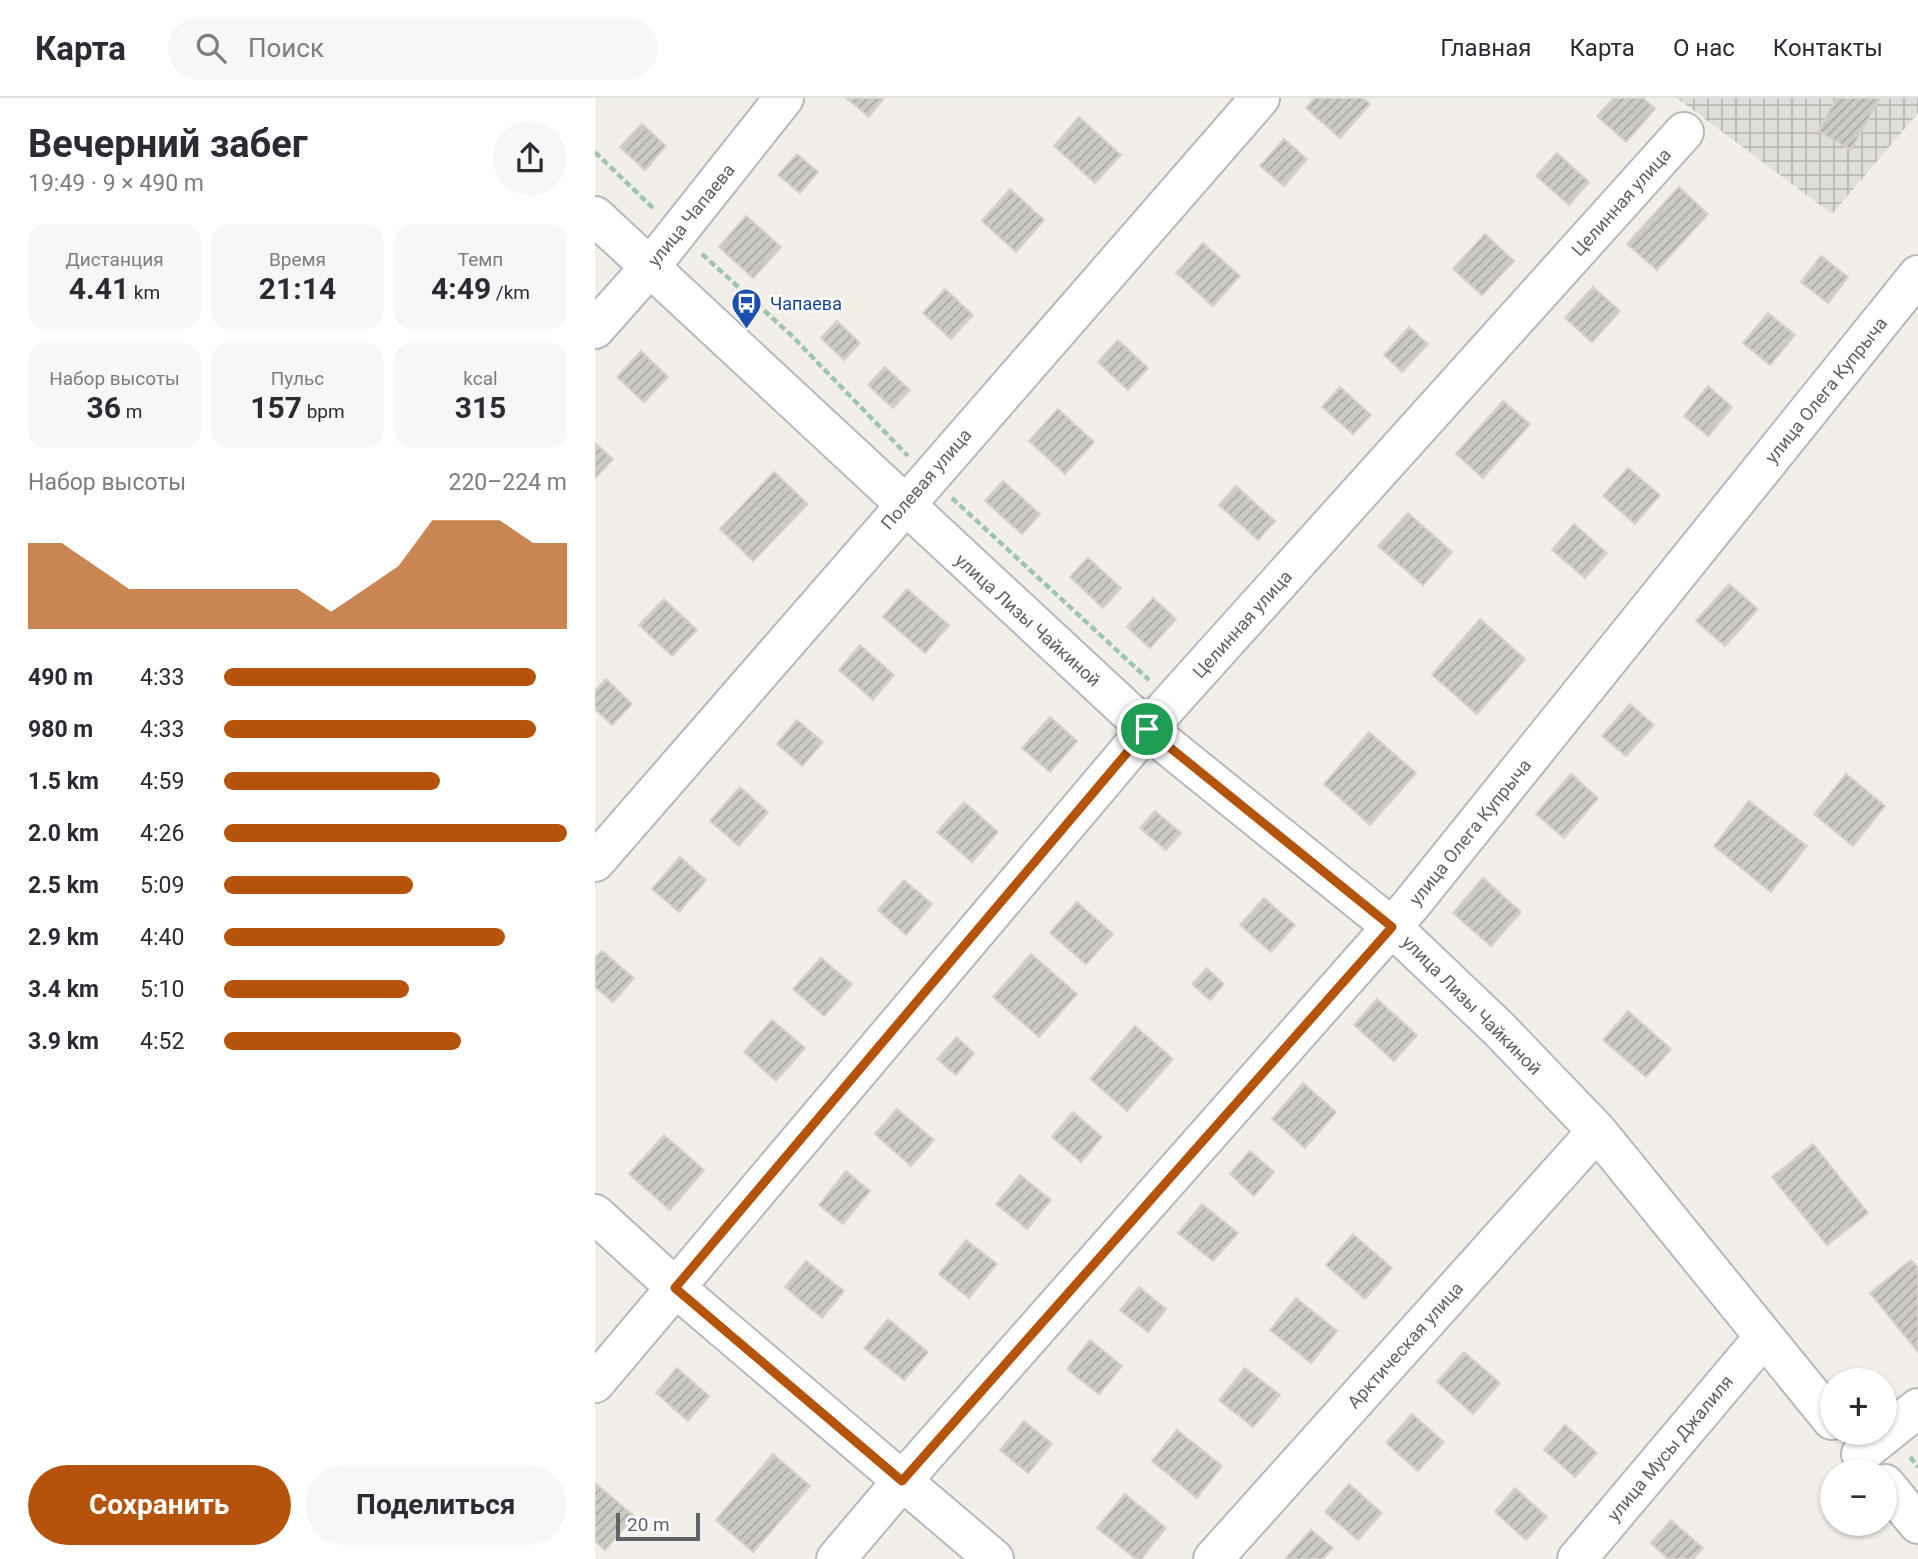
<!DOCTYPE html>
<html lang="ru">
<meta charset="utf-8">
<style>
body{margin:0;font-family:Roboto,sans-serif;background:#f7f7f7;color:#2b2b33;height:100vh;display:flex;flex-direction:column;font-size:26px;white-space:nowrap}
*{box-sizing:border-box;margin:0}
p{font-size:23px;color:#7c7c81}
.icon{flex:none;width:38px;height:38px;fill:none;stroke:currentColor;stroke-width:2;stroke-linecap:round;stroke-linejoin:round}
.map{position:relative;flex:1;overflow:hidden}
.sheet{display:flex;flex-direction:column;background:#fff;width:595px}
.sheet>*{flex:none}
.controls{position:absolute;left:1225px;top:1270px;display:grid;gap:14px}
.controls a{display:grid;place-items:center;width:77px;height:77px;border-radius:50%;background:#fff;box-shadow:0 2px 5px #0004;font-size:35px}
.scale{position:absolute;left:21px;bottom:18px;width:84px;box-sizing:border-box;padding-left:7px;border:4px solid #5f6368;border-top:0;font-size:19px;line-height:24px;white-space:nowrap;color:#5f6368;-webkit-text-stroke:5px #fff;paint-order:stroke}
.pin{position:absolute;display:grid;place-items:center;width:60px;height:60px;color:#fff;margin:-30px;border:4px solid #fff;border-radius:50%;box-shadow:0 2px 7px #0007}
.round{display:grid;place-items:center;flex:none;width:74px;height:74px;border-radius:37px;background:#f7f7f7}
.summary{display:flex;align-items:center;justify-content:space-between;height:119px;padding:0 28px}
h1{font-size:38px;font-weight:700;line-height:52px}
.stats{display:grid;grid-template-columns:repeat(3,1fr);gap:10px;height:119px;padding:7px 28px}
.stats div{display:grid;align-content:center;border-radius:18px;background:#f7f7f7;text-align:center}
.stats b{font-size:30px;font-weight:700}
.stats small{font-size:19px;font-weight:400}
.stats p{font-size:19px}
.chart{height:196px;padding:14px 28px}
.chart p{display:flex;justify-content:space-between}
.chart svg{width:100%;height:126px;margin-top:7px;fill:#b45309;opacity:.7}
.primary-button{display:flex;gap:14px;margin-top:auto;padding:14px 28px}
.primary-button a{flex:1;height:80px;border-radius:42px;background:#b45309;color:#fff;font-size:28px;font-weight:700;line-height:80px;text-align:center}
.primary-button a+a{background:#f7f7f7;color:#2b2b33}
ul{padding:0 28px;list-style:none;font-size:23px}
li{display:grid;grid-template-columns:112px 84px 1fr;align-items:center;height:52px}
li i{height:18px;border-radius:9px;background:#b45309}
header{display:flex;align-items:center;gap:42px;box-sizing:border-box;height:98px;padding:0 35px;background:#fff;border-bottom:2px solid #e1e1e2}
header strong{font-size:33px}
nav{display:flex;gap:38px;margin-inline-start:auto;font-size:24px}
.search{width:490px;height:63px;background:#f7f7f7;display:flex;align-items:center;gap:18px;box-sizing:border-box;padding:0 24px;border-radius:38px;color:#7c7c81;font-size:26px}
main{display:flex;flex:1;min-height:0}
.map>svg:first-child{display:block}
</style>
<header>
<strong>Карта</strong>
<div class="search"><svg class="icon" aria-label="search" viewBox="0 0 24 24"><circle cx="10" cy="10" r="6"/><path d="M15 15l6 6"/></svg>Поиск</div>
<nav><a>Главная</a><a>Карта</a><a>О нас</a><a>Контакты</a></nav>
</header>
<main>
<section class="sheet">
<div class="summary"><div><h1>Вечерний забег</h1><p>19:49 · 9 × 490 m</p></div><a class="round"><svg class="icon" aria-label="share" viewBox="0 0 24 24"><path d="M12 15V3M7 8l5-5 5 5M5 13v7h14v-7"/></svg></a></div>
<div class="stats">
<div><p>Дистанция</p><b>4.41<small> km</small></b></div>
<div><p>Время</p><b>21:14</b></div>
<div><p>Темп</p><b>4:49<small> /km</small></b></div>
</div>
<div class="stats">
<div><p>Набор высоты</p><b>36<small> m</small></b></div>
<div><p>Пульс</p><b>157<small> bpm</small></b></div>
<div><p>kcal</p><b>315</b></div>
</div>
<div class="chart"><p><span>Набор высоты</span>220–224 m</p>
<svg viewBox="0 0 160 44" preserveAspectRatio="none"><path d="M0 44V14L10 14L20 22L30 30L40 30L50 30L60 30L70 30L80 30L90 38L100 30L110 22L120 6L130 6L140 6L150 14L160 14V44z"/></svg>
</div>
<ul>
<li><b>490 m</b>4:33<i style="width:91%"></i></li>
<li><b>980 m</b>4:33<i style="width:91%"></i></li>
<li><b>1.5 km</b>4:59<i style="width:63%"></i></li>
<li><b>2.0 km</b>4:26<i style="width:100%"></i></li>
<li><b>2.5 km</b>5:09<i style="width:55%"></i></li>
<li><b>2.9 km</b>4:40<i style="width:82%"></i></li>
<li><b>3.4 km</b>5:10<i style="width:54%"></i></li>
<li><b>3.9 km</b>4:52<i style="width:69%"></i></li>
</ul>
<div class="primary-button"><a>Сохранить</a><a>Поделиться</a></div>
</section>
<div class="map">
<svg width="1323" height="1461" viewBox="0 0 1323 1461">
<defs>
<pattern id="industrial-grid" width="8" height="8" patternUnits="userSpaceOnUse" patternTransform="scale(1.75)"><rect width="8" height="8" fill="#e0deda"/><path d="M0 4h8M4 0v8" fill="none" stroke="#b9b8b5"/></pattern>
<pattern id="building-hatch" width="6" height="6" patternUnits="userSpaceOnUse" patternTransform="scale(1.75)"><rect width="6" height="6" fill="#cccac5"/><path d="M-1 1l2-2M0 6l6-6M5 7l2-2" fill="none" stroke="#a9a8a4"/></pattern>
</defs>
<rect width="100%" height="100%" fill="#f1efe8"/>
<path fill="url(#industrial-grid)" d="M1082,0H1323V15L1237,116Z"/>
<path fill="url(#building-hatch)" stroke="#d6d1c6" stroke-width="2" d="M251,0H289L274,19Z
M720,0H768L775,6L745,40L711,10Z
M1019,0H1048L1060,11L1031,44L1002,18Z
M1242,0H1285L1256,52L1223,33Z
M484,19L526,57L500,85L459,48Z
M47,26L71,48L50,72L25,49Z
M689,41L712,61L689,88L665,68Z
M962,55L994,84L974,107L941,78Z
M202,56L223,74L205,95L183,77Z
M1084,89L1113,116L1062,172L1032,146Z
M415,91L449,122L421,154L387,123Z
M151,118L186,149L158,180L124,149Z
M890,136L919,163L887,197L858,171Z
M608,145L645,178L618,208L581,175Z
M1226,158L1253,179L1233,205L1206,184Z
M998,189L1025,213L997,244L970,220Z
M350,191L378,217L356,241L328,215Z
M1173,215L1200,237L1175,267L1148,245Z
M242,223L265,245L249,262L226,240Z
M814,229L833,246L807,274L789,257Z
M523,242L553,270L533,292L503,264Z
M46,253L73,279L49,304L22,279Z
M290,269L315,292L298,310L273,287Z
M1113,288L1137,309L1113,338L1089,318Z
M745,289L776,317L758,336L727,309Z
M908,303L935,326L888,380L861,356Z
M463,311L499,344L470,376L434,343Z
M0,345L18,361L0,380Z
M1033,370L1065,397L1040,426L1008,398Z
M179,374L213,406L158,463L125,431Z
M408,383L445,416L427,436L390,403Z
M641,388L680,423L663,442L624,407Z
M813,415L857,454L828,487L783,448Z
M979,426L1012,455L990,480L957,452Z
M493,460L526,490L508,510L475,479Z
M1134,486L1163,511L1130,548L1101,523Z
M312,491L354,527L330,555L288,519Z
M558,500L581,521L555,550L532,529Z
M69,501L102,532L77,558L44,527Z
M885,521L930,561L882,616L837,577Z
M265,547L299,577L278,602L244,572Z
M11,581L37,606L17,627L0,611V593Z
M1035,606L1059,627L1031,658L1007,638Z
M455,619L482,643L455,674L427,650Z
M202,622L228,644L207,668L182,646Z
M774,634L821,675L775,727L729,686Z
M976,676L1003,700L969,740L941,716Z
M1251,676L1290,708L1258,748L1219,716Z
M145,689L173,714L144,748L115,723Z
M1154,703L1212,748L1176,794L1119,748Z
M369,704L403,734L377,764L342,734Z
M560,713L586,735L571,752L545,730Z
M85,759L111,782L84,814L57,791Z
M888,780L926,814L896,848L858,815Z
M309,782L337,806L311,837L283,812Z
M669,800L700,827L676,854L645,827Z
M482,804L518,836L491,866L455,835Z
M7,853L39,880L18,904L0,889V860Z
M436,856L482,896L444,939L398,899Z
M226,860L257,886L229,918L198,891Z
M612,870L629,886L615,902L597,886Z
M782,901L822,937L799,963L759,927Z
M1033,913L1076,951L1051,979L1008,942Z
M177,922L210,950L181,983L149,954Z
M540,928L578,961L532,1013L495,981Z
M362,939L379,955L361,977L342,961Z
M708,985L741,1014L710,1050L677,1021Z
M302,1011L339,1042L316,1068L280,1036Z
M478,1014L507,1039L486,1064L457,1039Z
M69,1037L109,1072L75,1112L34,1076Z
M1218,1046L1273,1115L1232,1147L1177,1079Z
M655,1053L679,1074L659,1098L635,1076Z
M251,1073L275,1093L248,1126L224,1107Z
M425,1077L456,1102L432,1131L401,1106Z
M607,1106L643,1135L618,1163L583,1135Z
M758,1136L797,1170L770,1201L731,1167Z
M371,1142L402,1166L374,1200L344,1176Z
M1316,1162L1323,1170V1254L1275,1195Z
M211,1163L249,1193L227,1220L190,1189Z
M544,1189L571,1211L553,1234L525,1212Z
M701,1200L742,1233L716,1265L675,1232Z
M293,1221L333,1254L309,1282L269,1250Z
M495,1242L527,1268L504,1296L472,1271Z
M869,1254L905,1285L878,1316L842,1284Z
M82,1270L114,1298L93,1323L61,1295Z
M650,1270L685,1297L658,1329L624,1302Z
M817,1316L849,1344L823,1373L791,1345Z
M429,1323L457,1346L433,1375L405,1352Z
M970,1327L1002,1355L980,1379L949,1352Z
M582,1332L627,1368L602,1400L557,1363Z
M178,1356L215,1388L158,1454L121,1422Z
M0,1385L39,1418L10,1452L0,1443Z
M754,1386L787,1415L763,1442L730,1414Z
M920,1390L952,1419L931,1442L900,1414Z
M530,1396L571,1430L546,1461H541L502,1430Z
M1076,1422L1108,1450L1098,1461H1073L1056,1445Z
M716,1432L738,1450L728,1461H690Z"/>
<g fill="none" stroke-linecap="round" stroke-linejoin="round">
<defs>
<path id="minor" d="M0,118L552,631L797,829L904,931L1002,1033L1237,1322
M0,231L55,169L189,0
M0,764L665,0
M0,1116L81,1190L399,1461
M0,1285L552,631L1089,34
M1266,1356L1323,1310
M1290,1386L1323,1426
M241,1461L307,1383L815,808L1323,177
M618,1461L1002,1033
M982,1461L1169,1239"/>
</defs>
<use href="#minor" stroke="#b5b8bc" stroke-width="42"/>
<path stroke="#9cc7a9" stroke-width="4.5" stroke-dasharray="7 3.5" stroke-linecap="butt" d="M0,54L60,112
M107,156L195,236L313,358
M357,400L554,582
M1315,1359L1323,1369"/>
<use href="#minor" stroke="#fff" stroke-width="38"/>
</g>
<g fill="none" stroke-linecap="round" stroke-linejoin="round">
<defs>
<path id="route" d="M552,631L797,829L307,1383L80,1190Z"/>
</defs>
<use href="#route" stroke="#fff" stroke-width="14"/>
<use href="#route" stroke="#b45309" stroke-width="9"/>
</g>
<defs>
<symbol id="bus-pin" viewBox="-11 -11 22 30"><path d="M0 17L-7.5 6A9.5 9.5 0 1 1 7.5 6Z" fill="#1a4fb4" stroke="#fff"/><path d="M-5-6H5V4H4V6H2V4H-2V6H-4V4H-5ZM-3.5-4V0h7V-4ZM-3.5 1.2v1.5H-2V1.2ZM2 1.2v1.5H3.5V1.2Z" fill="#fff"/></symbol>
</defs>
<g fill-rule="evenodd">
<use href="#bus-pin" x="134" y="188" width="35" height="47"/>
</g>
<g text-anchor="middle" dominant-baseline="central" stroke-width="5" stroke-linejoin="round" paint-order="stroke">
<g font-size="18" fill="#5f6368" stroke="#fff">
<text transform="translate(1026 104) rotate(-48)">Целинная улица</text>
<text transform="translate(96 117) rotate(-51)">улица Чапаева</text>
<text transform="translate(1231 292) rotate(-51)">улица Олега Купрыча</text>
<text transform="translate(331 381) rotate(-49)">Полевая улица</text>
<text transform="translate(433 522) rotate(42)">улица Лизы Чайкиной</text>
<text transform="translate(647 526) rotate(-48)">Целинная улица</text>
<text transform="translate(875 734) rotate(-51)">улица Олега Купрыча</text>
<text transform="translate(877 907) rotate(45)">улица Лизы Чайкиной</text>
<text transform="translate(810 1247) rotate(-48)">Арктическая улица</text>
<text transform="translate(1075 1350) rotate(-50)">улица Мусы Джалиля</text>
</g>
<g font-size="18" fill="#164399" stroke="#fff" text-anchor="start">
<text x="175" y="205">Чапаева</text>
</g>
</g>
</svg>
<div class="controls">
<a>+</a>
<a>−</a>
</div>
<div class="scale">20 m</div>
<div class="pin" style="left:552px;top:631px;background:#1e9e55"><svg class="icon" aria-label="arrive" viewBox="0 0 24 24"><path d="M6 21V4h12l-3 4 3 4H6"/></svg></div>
</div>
</main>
